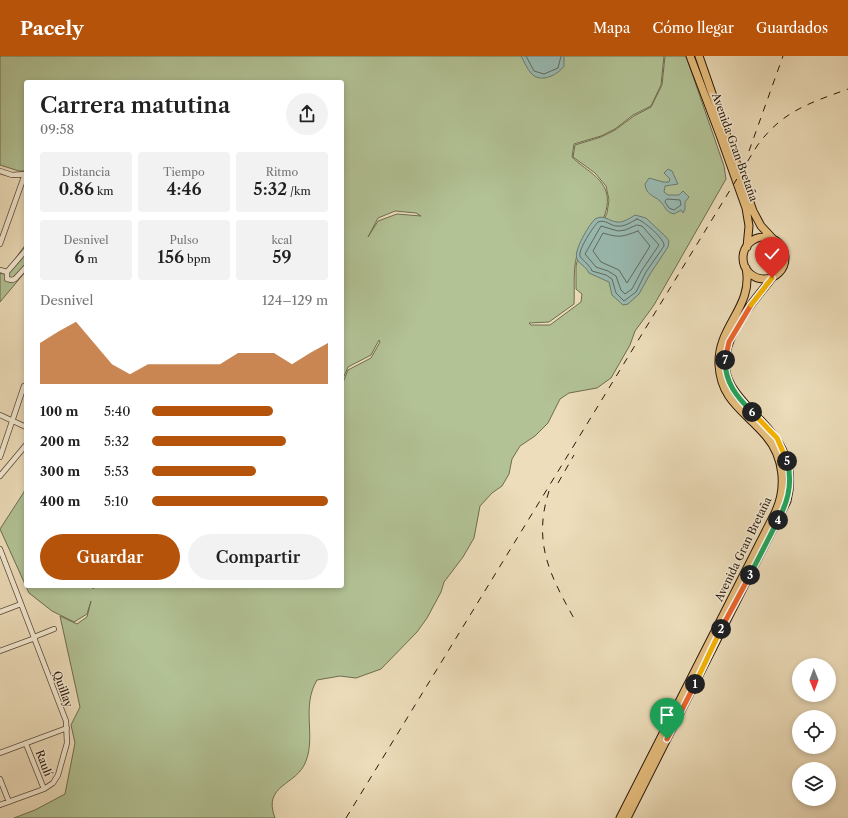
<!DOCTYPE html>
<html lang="es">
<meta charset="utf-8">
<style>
body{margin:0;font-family:"Libre Caslon Text",serif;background:#f2f2f2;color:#222;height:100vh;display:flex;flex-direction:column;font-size:15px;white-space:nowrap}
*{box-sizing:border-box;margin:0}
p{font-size:13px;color:#767676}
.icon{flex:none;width:22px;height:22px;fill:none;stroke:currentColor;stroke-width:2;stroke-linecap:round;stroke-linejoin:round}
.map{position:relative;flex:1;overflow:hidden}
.panel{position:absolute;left:24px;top:24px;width:320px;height:508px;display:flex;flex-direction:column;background:#fff;border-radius:4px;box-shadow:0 2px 6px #0003}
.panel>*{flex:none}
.needle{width:26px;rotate:179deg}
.tools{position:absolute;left:792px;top:602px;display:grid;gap:8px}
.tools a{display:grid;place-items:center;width:44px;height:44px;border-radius:50%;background:#fff;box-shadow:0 2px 6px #0003;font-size:20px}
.pin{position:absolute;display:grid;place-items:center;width:34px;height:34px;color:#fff;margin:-41px -17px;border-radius:50% 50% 50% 0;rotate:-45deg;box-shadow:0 0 4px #0007}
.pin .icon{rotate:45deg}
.km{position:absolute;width:20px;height:20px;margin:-10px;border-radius:50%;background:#222;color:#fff;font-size:11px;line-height:20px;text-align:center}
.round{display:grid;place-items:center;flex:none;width:42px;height:42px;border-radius:21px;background:#f2f2f2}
.head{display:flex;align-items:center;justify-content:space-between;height:68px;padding:0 16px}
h1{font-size:22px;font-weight:600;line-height:30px}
.stats{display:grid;grid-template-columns:repeat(3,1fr);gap:6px;height:68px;padding:4px 16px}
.stats div{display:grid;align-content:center;border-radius:4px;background:#f2f2f2;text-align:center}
.stats b{font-size:17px;font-weight:600}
.stats small{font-size:11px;font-weight:400}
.stats p{font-size:11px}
.chart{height:112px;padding:8px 16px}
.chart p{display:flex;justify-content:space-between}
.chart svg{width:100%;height:72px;margin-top:4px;fill:#b45309;opacity:.7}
.cta{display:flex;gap:8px;margin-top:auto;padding:8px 16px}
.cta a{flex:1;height:46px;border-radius:24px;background:#b45309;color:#fff;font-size:16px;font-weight:600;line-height:46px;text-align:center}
.cta a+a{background:#f2f2f2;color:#222}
ul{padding:0 16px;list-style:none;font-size:13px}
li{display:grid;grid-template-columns:64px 48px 1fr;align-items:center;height:30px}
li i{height:10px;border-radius:5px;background:#b45309}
header{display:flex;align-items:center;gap:24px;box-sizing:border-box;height:56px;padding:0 20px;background:#b45309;color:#fff}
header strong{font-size:19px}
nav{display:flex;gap:22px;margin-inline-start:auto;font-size:14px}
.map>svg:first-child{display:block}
</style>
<header>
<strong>Pacely</strong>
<nav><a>Mapa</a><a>Cómo llegar</a><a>Guardados</a></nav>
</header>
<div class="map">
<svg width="848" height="762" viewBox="0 0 848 762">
<rect width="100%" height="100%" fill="#edddba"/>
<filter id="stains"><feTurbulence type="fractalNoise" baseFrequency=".005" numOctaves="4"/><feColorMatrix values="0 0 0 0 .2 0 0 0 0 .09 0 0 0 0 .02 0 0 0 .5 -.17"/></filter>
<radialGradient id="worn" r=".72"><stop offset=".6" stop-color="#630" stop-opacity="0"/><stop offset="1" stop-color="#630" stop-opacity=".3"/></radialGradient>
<path fill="#b2c295" stroke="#6e6c50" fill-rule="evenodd" d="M0,0H664L661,29L651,50L633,59L615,73L601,80L574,88L572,101C587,116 611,124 607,150C606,156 604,162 601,167C595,176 583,183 579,193C572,210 575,230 574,248L549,266L529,267L531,269H550L581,246L582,238L576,233V210L580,193L602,168L607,157L609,144L606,130L595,117L573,101L575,89L601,81L615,74L634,60L651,51L662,29L665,0H686L724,110L726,123L654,249L635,275L630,289L611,322L597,332L569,337L560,343L548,367L535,380L520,390L512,403L509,418L502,430L492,437L480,450L474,482L463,501L444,526L441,536L427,562L417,576L381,613L356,622L340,620L317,624C301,651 316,679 306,705C297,730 262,728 275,762H14L35,754L65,738L75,687L71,669L80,651L60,560L77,568L87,561L91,545L87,558L74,566L52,555L29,537L0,473L24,436L26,428V530H94L93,533L95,530H342V329L348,314L371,302L380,286L379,284L371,299L348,311L342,325V26H26V115H19L0,109ZM395,155L416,157L421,160L397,158L378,165L368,181L378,162Z
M26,188V215L0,246V217L4,218Z"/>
<path fill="#99bbb3" stroke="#6c7970" d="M521,0H564V10C558,19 540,28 531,17C527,13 524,5 521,0Z
M668,113L672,115L678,128L665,130L664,136L668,139H679L683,135L689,141L685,146V153L683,157L681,154L674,158C665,156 666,151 660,145C653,139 646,139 645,128L649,122L663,126H669L670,123L664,117Z
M635,159L646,162L666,181L669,185L668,191L650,218L639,238L628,248L623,249L612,239L609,226L589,217C585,209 579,208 577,203C573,195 589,169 595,163C604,158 608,165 617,166C623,167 630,162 635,159Z"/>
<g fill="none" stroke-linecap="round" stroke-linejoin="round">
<path stroke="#61695f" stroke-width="1" d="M526,0L534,15L544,18L558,12L561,0
M667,143L680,144L681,149L674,154L669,152L665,146Z
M637,163C644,165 665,183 664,190L646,216L636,236L624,245L616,237L612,223L606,219L592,215C590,209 580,202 580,200C578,194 593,171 598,166C606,163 610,170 617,170C625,171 631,166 637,163Z
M637,169L642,170L659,189L642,214L632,233L625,238L621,234L616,220L608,215L596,211L585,198L601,170L618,175L625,174Z
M638,175L650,190L627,227L619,214L601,206L593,195L603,177C619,182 622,181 638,175Z"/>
<defs>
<path id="street" d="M0,115L12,119L26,118
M0,188L25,118
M26,194L7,216V223L12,224L15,223L26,211
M0,214L7,216
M0,359L26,371
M0,401L24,330
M0,420L26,389
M0,493L66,665L67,687L58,719L53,727L44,733L0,749
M0,556L21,548
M34,581L54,573
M0,595L35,582
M26,688L44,733
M0,697L67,672
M0,723L9,746"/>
<path id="primary" d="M690,0L721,82L746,152L749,170L747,191
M699,0L753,155L761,170L774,184
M743 202a21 21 0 1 1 42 0a21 21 0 1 1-42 0Z
M620,762L775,457C787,432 784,401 766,380C745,355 721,345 719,309C717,270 754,251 746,212
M627,762L787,445C807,364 707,353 728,290C736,265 756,242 772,222"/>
</defs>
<use href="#street" stroke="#5a4837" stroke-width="6"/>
<use href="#primary" stroke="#29170b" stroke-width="9"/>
<use href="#street" stroke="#f3e9d2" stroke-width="4.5"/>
<use href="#primary" stroke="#e6be7d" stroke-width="7"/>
<path stroke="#29170b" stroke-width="1" stroke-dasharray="7 7" stroke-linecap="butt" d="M749,95L783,0
M558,427L574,399
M549,435C532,488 551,521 576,566
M346,762L757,90C782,55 810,47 848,33"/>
</g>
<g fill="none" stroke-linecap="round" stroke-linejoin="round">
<defs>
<path id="split-1" d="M667,683L695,628"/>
<path id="split-2" d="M695,628L721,573"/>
<path id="split-3" d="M721,573L750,519"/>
<path id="split-4" d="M750,519L778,464"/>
<path id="split-5" d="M778,464C788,446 793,426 787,405"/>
<path id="split-6" d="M752,356L777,382L787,405"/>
<path id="split-7" d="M725,304C725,327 737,341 752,356"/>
<path id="split-8" d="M725,304L729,286L751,249"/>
<path id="split-9" d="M751,249L772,222"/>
</defs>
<use href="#split-1" stroke="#fff" stroke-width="8"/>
<use href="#split-2" stroke="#fff" stroke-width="8"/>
<use href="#split-3" stroke="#fff" stroke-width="8"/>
<use href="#split-4" stroke="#fff" stroke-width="8"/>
<use href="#split-5" stroke="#fff" stroke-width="8"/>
<use href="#split-6" stroke="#fff" stroke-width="8"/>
<use href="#split-7" stroke="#fff" stroke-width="8"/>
<use href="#split-8" stroke="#fff" stroke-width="8"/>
<use href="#split-9" stroke="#fff" stroke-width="8"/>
<use href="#split-1" stroke="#f0652b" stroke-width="5"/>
<use href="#split-2" stroke="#f5b400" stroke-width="5"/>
<use href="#split-3" stroke="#f0652b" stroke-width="5"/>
<use href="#split-4" stroke="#22a559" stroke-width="5"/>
<use href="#split-5" stroke="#22a559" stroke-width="5"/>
<use href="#split-6" stroke="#f5b400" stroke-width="5"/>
<use href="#split-7" stroke="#22a559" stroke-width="5"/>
<use href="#split-8" stroke="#f0652b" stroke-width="5"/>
<use href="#split-9" stroke="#f5b400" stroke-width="5"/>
</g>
<g text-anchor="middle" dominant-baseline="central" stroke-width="3" stroke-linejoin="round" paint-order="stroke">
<g font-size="11" fill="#29170b" stroke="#f3e9d2">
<text transform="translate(735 91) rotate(70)">Avenida Gran Bretaña</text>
<text transform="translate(743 493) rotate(-64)">Avenida Gran Bretaña</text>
<text transform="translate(63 633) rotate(70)">Quillay</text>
<text transform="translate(44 707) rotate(69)">Raulí</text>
</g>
</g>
<rect width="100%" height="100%" filter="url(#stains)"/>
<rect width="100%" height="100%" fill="url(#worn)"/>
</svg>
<div class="tools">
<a><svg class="needle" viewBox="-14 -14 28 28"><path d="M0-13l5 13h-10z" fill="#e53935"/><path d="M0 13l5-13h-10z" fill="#767676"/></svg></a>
<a><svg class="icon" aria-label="locate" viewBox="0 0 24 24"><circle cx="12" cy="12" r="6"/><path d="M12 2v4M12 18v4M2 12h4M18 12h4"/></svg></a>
<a><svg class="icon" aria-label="layers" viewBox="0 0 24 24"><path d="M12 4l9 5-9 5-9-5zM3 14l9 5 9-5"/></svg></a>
</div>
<div class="pin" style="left:667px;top:683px;background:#1e9e55"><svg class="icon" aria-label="arrive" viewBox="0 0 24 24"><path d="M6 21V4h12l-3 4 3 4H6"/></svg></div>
<div class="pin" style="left:772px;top:222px;background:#d93025"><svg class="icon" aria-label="check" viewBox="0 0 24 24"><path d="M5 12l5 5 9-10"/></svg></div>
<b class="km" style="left:695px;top:628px">1</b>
<b class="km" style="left:721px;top:573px">2</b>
<b class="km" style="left:750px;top:519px">3</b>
<b class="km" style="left:778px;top:464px">4</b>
<b class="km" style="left:787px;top:405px">5</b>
<b class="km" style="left:752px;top:356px">6</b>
<b class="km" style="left:725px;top:304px">7</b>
<section class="panel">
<div class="head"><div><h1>Carrera matutina</h1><p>09:58</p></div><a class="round"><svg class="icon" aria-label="share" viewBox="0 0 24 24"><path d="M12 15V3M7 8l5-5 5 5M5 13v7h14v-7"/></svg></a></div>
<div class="stats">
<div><p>Distancia</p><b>0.86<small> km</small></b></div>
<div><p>Tiempo</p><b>4:46</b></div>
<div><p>Ritmo</p><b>5:32<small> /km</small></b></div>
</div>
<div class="stats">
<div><p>Desnivel</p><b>6<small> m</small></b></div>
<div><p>Pulso</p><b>156<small> bpm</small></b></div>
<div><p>kcal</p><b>59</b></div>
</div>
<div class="chart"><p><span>Desnivel</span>124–129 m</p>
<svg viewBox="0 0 160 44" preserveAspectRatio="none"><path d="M0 44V19L10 12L20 6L30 19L40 32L50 38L60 32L70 32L80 32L90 32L100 32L110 25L120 25L130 25L140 32L150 25L160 19V44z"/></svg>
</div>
<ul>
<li><b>100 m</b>5:40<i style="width:69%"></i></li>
<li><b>200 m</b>5:32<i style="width:76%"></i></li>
<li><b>300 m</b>5:53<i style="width:59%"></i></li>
<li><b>400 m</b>5:10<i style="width:100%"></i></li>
</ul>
<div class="cta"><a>Guardar</a><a>Compartir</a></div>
</section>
</div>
